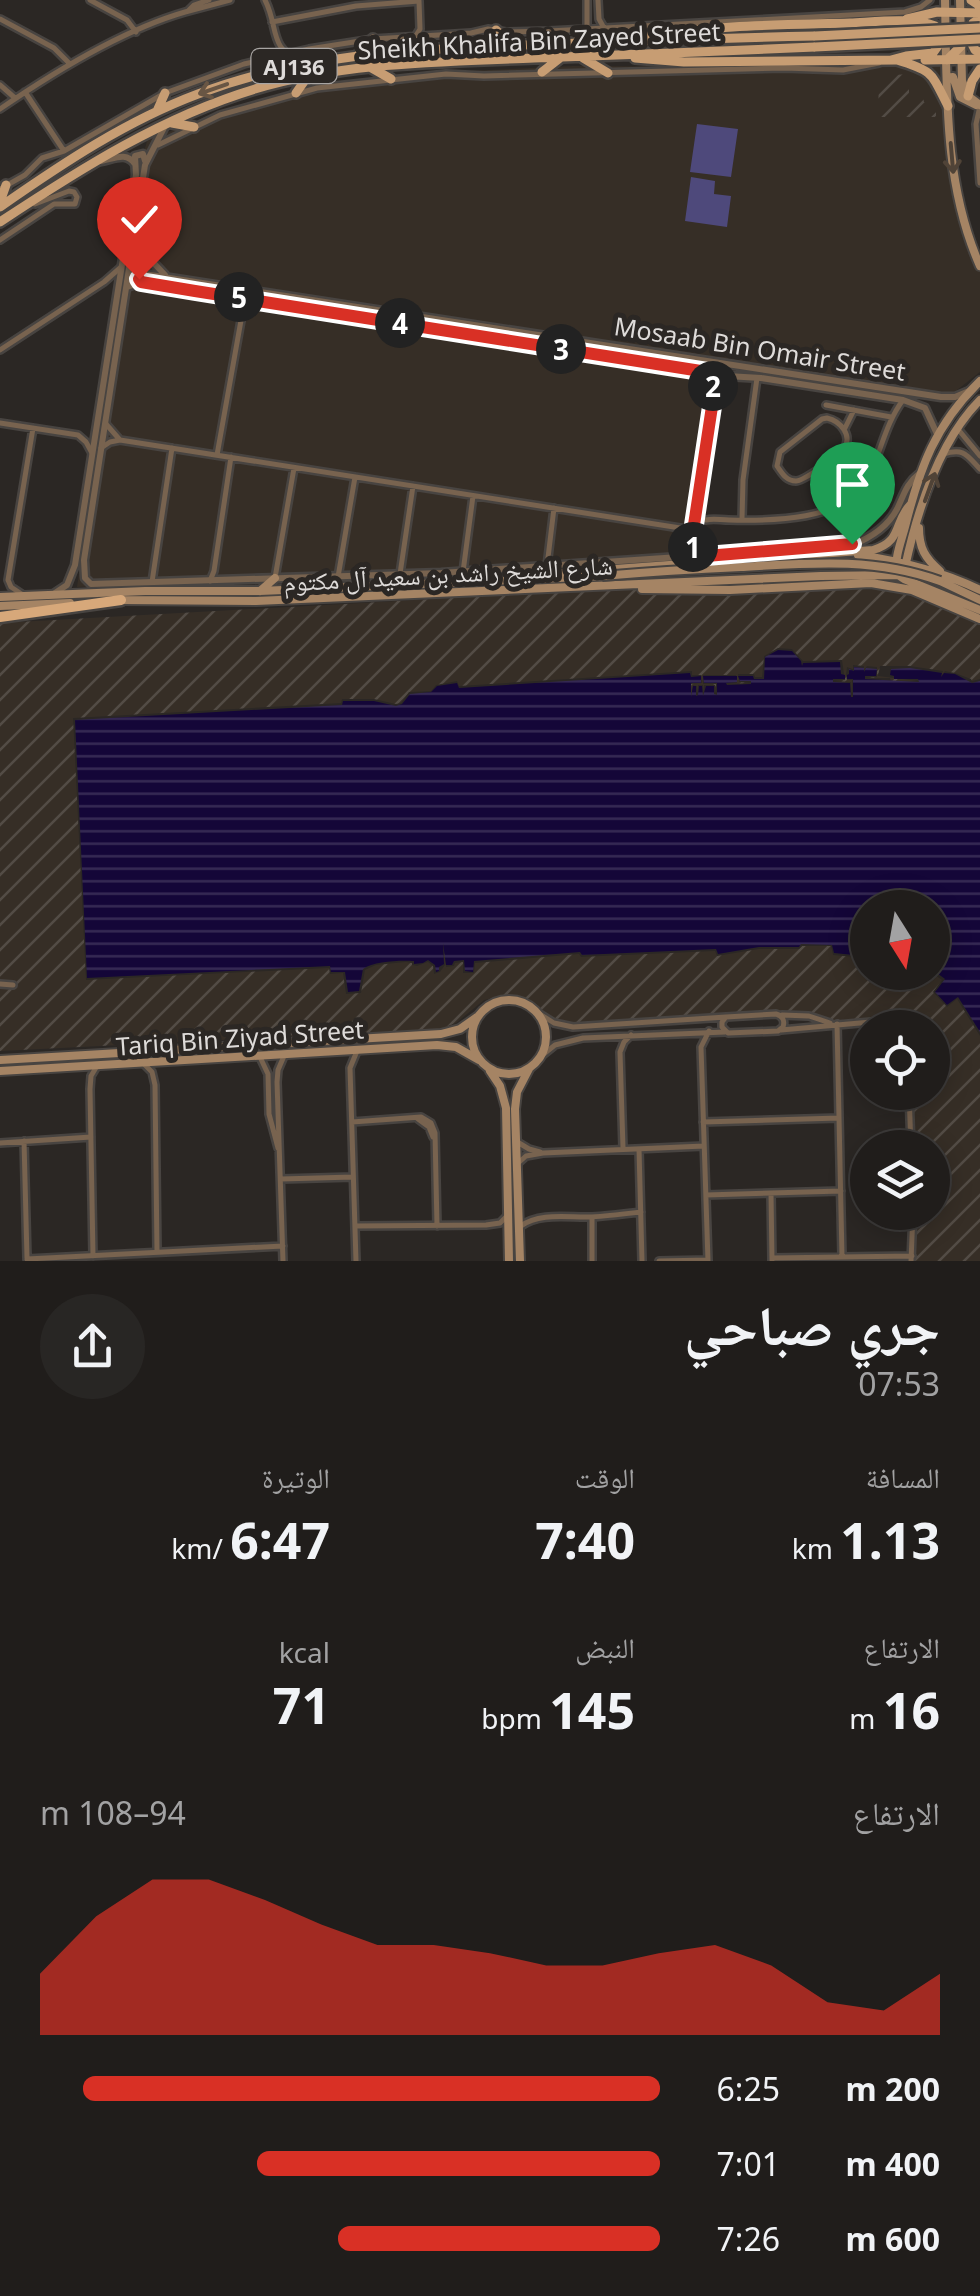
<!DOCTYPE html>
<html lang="ar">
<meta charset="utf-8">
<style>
body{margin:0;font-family:"Noto Sans","Noto Naskh Arabic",sans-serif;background:#282624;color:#f1f3f6;direction:rtl;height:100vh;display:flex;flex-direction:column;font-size:38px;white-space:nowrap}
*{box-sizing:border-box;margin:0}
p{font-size:32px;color:#a2a2a3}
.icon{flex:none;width:55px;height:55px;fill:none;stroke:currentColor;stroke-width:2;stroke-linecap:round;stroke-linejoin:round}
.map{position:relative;height:1261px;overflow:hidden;direction:ltr}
.drawer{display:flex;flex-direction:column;background:#201d1b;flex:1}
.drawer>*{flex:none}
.needle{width:65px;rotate:169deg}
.tools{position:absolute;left:850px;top:890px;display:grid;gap:20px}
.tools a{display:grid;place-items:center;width:100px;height:100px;border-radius:50%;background:#201d1b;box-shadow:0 5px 25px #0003,0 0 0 2px #3d3b3a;font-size:50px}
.pin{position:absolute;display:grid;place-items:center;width:85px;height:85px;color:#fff;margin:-102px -42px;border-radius:50% 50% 50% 0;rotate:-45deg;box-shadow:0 0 10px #0007}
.pin .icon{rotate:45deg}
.km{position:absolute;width:50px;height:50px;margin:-25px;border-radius:50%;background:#222;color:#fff;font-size:28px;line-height:50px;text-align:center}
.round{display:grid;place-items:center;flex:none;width:105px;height:105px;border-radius:52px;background:#282624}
.headline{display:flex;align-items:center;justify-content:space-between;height:170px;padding:0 40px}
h1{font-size:55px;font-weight:700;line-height:75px}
.figures{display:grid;grid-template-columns:repeat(3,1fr);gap:15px;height:170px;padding:10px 40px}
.figures div{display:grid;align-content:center}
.figures b{font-size:50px;font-weight:700}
.figures small{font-size:28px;font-weight:400}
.figures p{font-size:28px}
.chart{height:280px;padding:20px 40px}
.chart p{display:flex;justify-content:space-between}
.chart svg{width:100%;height:180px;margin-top:10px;fill:#d93025;opacity:.7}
ul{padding:0 40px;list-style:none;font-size:32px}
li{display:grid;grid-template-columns:160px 120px 1fr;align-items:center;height:75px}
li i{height:25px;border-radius:12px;background:#d93025}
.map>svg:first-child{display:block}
</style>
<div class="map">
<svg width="980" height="1261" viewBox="0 0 980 1261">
<defs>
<pattern id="industrial-furrows" width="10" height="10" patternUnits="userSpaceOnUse" patternTransform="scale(2.5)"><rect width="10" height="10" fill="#362e26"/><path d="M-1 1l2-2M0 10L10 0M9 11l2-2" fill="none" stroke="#534c45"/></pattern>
<pattern id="water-rules" width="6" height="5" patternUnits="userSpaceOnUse" patternTransform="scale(2.5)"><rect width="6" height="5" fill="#140638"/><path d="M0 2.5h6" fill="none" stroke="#362a54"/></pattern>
</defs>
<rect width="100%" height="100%" fill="#2b2724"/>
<path fill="#362e26" d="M941,61L952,191L965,241L980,271V372L952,394L716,359L689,554L502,574L77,587L141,162L147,141L222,110L329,82L423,73L573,66L757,67Z"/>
<path fill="url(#industrial-furrows)" d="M909,74V99H911L915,92L919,97H923L924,102H936V117H878L879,76Z
M815,578H843L894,584L980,620V679L972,681L971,679L955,673L945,671L941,676L943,671L910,666H880L878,676L918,681H891L890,678H867L877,677V667L867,666L864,670V666L853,665V669L847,667L846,674L847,680H852L851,696V682L835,681L845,680L842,660L803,661L792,649L778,648L764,656L762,677H755L754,674H738L739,682L749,683L728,684L737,683L736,675H703V684H716V693L715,685H704V694L703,685H698V694L697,686L693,685L691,696V684L702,683L701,675H692V671L459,686L457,681L436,685L431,691L409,692L401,703L396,704L374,699H342L341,703L73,718L86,980L329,968L330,974L343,973L346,994L361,993L365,970L376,965L406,962L412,963V965L417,966L428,962L433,966L434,974L440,972L445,965L443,944L446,967L454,966L455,963L463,962V973H474L475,963L579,954L581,957L715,951L717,956L759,949H799L802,946H831L833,955L854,957L856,947H867L868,972L932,973L942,980L933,992L947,1007L957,999L980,1036V1261H914V1213L932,1212V1148L913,1147L912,1093L932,1092V1028L895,1027L876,1019L832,1020L805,1014L570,1025L554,1021L523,998L506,995L484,1000L456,1023L440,1029L0,1051V623Z"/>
<path fill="#4e497b" d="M697,124L738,129L731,177L690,172Z
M691,177L715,181L714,194L731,196L727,227L685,221Z"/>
<path fill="url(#water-rules)" d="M778,650L792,651L801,661L802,666L803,663L840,662L841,674L845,675V679H833V682L850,683L851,697H853V679H847V675L849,674V669L854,671V667L864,668V672L866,668L877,669L876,676H865V679L919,682L918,679H894V676L890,675L891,669L910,668L942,673L941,677L944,673L955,674L972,683L980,681V1032L958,997L947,1005L935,992L945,979L933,970L932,908H868L867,945H855L853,955L834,953L832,945L801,944L799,947H759L718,954L716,949L582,955L580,952L474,961L473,972L465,971L464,960L454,961L452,965H446L443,943L444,964L439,967V971L436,972L435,965L428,960L423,963L414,964V961C401,960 374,961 363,969L359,991L348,992L345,972H331L330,966L87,978L75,720L342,705L343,701H374L396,706L402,704L410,694L431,692L437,686L457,683L459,688L690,673L691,677L701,676V683H691V697L693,686H696V696L698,695L699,686H702L703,696L706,686H714V694L717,695V683H704L703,676H737V682L726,683L727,685L751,684V681H740L738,676H753L754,679H764L765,657Z"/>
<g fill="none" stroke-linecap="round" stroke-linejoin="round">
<defs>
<path id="minor" d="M90,0L127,20L136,32
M265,0C279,27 268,49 302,62
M598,0L599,19L604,28
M188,11L194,5L209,0
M0,19L54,48L70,64
M272,22L356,6L419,1
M415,37L420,29L419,1
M574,42L587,26V0
M0,85L15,98
M25,92L64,151
M980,106L976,124L980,183
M0,109C54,72 123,30 185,12C200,8 215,4 230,0
M158,145L220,115L317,88L446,74L484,76L784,68L843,70L879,63
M0,189L25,175L42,158L64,151L165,93L244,64L309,49L373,39L471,33L488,29L506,32L549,31L905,12L921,7L930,0
M0,240L54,204H75L77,197L74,192L69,191L35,204
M0,350L104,282L120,268
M826,405L891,417
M827,418C840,421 853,435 844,449C840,456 803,481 796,481C786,481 782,473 777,466L780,452L822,419Z
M0,423L78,435L86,442L92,453
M106,424L120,440
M957,428L980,456
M844,430L854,410
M101,448L110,442L120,440L693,530
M943,454C964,448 966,454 980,469
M217,455L245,298
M742,519L743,480L757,378
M706,520C714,518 720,520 729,520C770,521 846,521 867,480C881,453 885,424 903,400
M547,566L554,508
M463,572L473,496
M400,574L413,486
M338,577L355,477
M275,578L294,468
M210,581L214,571L231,457
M152,582L172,448
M23,595L11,587L8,580L33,428
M0,984L13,985
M538,1013L554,1023L573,1027L726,1017
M776,1014C783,1016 785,1021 783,1027L778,1031L728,1033L722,1027V1022L726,1017Z
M782,1015L809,1016L830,1023
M837,1024L842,1257
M781,1030L871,1022L891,1028
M260,1057L268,1074L269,1114L278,1148
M540,1057L555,1045L583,1038L725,1032
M144,1064L152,1072L155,1085L157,1252
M909,1092L911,1148
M418,1119L429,1127L433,1137
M352,1122L421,1117L431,1123L435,1133L437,1226
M703,1122L839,1118
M24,1141L27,1258
M0,1143L91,1137
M519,1143L529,1149L540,1152
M623,1148L620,1052L624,1042L631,1035
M639,1149L642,1261
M517,1164L526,1156L543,1153L704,1146
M281,1179L353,1177
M771,1193L772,1260
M706,1195L841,1191
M355,1226L486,1225L500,1223L508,1215
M521,1226C540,1212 569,1218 592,1217C608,1216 624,1214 641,1212
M93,1256L90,1089L91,1076L97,1066
M772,1258L912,1256
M27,1259L283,1246
M283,1261L277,1082L278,1070L284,1056
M356,1261L350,1068L357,1051
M592,1261V1217
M659,1261L708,1260
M708,1261L701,1047L709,1031
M911,1261L913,1212"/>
<path id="tertiary" d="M166,124L145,165L84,560L85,578L91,584L441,573L679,557L688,550L691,538L713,400L718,384L727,376
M101,161C114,159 126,151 135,164
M134,242L165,275
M131,263L144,274L941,397H955L969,391
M127,287L141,282L727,376L761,378L903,400L925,408L937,434
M692,539L695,550L706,556L852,545C870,538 888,526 897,509C904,495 906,484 919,474
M55,593L67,585L75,565L136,175L135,156L143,154L145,161"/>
<path id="secondary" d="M945,0C947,89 943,183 980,266
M960,0L962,81L968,96L980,105
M947,78L953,77L960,97L976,105
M919,528C919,548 925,558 940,571
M858,555C900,561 941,571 980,590
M561,573L873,550C903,541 893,523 910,505
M897,573C894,559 901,542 905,527C920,467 935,425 980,381
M898,575L905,567C917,512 939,441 980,400
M940,581L980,600
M642,589L730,590L871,583L912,590L980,619
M260,591L275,578
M0,597L145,591H260L602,576
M119,600L256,601L821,576L898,575L904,579L980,610
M0,606L70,603
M472 1037a37 37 0 1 1 74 0a37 37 0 1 1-74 0Z
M0,1060L441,1034L460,1029L477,1017
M0,1071L437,1045L456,1047L479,1060
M490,1071L500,1086L506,1108L509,1261
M520,1261L515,1109L517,1092L529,1069"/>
<path id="primary" d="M971,0L980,6
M907,19L937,12L980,13
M980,19L973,23L972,44L975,50L980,52
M496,30L512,46
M648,36C714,25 783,25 850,23C874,22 913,17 935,26L938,46L933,53L906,56L891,60
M358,55L373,39
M583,58L608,73
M635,58L684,62L895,60
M897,60C934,71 931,73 948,106
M925,60L980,59
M947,60L961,46
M370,67L391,79
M542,72L560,58
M296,93L308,76
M968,96L972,81L980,69
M157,111L165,93
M172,123L194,127
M0,202L6,185
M0,207C63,163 126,121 198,94C306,53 412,50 526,45C622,41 719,38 815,36
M0,222C80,169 162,117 255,89C345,62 441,62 534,58C628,55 721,51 815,47"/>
<path id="trunk" d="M0,617L121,600"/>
</defs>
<use href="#minor" stroke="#484441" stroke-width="10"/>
<use href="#tertiary" stroke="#484441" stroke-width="11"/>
<use href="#secondary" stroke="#484441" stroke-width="12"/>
<use href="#primary" stroke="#484441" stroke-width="14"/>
<use href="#trunk" stroke="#484441" stroke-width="15"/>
<use href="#minor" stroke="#78634f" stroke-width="5"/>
<use href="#tertiary" stroke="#78634f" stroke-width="6"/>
<use href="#secondary" stroke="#a58464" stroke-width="8"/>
<use href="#primary" stroke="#c79d73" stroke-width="9"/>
<use href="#trunk" stroke="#d7a87a" stroke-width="10"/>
<defs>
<path id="secondary-bridge" d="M602,576C648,572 695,569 741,567C809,563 874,557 940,581"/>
<path id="primary-bridge" d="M815,36L980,28
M815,47L980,39"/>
</defs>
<use href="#secondary-bridge" stroke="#484441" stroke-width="12" stroke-linecap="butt"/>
<use href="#primary-bridge" stroke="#484441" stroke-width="14" stroke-linecap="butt"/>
<use href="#secondary-bridge" stroke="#a58464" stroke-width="8"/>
<use href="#primary-bridge" stroke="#c79d73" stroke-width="9"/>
</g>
<defs><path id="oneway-shaft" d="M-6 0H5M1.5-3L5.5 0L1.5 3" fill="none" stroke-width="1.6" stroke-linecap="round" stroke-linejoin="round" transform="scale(2.5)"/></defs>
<use stroke="#695644" href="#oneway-shaft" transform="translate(213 89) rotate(161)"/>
<g stroke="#504337">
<use href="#oneway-shaft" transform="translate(952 158) rotate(85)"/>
<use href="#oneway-shaft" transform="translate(930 487) rotate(-70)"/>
</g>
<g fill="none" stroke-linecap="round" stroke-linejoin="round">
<defs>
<path id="route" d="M139,279L141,282L195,291L707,372L714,386L713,400L692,538L695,550L706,556L852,544"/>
</defs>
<use href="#route" stroke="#fff" stroke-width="20"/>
<use href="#route" stroke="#d93025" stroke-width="12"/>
</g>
<g text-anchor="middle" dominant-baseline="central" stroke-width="10" stroke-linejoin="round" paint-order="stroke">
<rect fill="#2b2724" stroke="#a8a5a3" stroke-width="2.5" x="251.5" y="49" width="85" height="34" rx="8"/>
<g font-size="22" font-weight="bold" fill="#dedbd9">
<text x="294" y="66">AJ136</text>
</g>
<g font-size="25" fill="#dedbd9" stroke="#2b2724">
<text transform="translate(539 40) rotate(-3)">Sheikh Khalifa Bin Zayed Street</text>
<text transform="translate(760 348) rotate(9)">Mosaab Bin Omair Street</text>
<text transform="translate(448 573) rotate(-3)">شارع الشيخ راشد بن سعيد آل مكتوم</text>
<text transform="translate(240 1037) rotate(-4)">Tariq Bin Ziyad Street</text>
</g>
</g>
</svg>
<div class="tools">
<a><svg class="needle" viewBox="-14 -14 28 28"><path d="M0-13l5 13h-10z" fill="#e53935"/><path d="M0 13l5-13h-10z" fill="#a2a2a3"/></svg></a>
<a><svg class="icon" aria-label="locate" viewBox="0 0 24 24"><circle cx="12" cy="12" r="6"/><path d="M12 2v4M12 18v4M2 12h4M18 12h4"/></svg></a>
<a><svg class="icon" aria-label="layers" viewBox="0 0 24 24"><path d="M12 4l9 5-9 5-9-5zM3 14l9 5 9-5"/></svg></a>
</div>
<div class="pin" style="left:852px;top:544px;background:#1e9e55"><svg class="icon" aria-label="arrive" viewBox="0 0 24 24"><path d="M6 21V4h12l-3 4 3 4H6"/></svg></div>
<div class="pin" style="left:139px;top:279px;background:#d93025"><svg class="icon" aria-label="check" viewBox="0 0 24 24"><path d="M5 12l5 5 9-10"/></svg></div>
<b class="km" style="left:693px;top:547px">1</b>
<b class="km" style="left:713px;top:386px">2</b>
<b class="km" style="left:561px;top:349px">3</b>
<b class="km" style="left:400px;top:323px">4</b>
<b class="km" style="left:239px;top:297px">5</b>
</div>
<section class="drawer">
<div class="headline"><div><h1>جري صباحي</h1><p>07:53</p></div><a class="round"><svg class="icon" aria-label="share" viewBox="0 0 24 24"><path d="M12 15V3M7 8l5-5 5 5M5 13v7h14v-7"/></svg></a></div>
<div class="figures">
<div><p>المسافة</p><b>1.13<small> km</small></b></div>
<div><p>الوقت</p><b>7:40</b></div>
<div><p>الوتيرة</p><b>6:47<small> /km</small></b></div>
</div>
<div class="figures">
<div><p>الارتفاع</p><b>16<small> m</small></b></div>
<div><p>النبض</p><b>145<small> bpm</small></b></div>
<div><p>kcal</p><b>71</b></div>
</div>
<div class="chart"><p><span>الارتفاع</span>94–108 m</p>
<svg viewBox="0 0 160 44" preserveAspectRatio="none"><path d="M0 44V29L10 15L20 6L30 6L40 11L50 17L60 22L70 22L80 24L90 27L100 27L110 24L120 22L130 27L140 36L150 38L160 29V44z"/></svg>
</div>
<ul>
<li><b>200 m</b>6:25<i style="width:93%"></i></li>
<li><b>400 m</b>7:01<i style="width:65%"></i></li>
<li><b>600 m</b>7:26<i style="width:52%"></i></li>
</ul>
</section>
